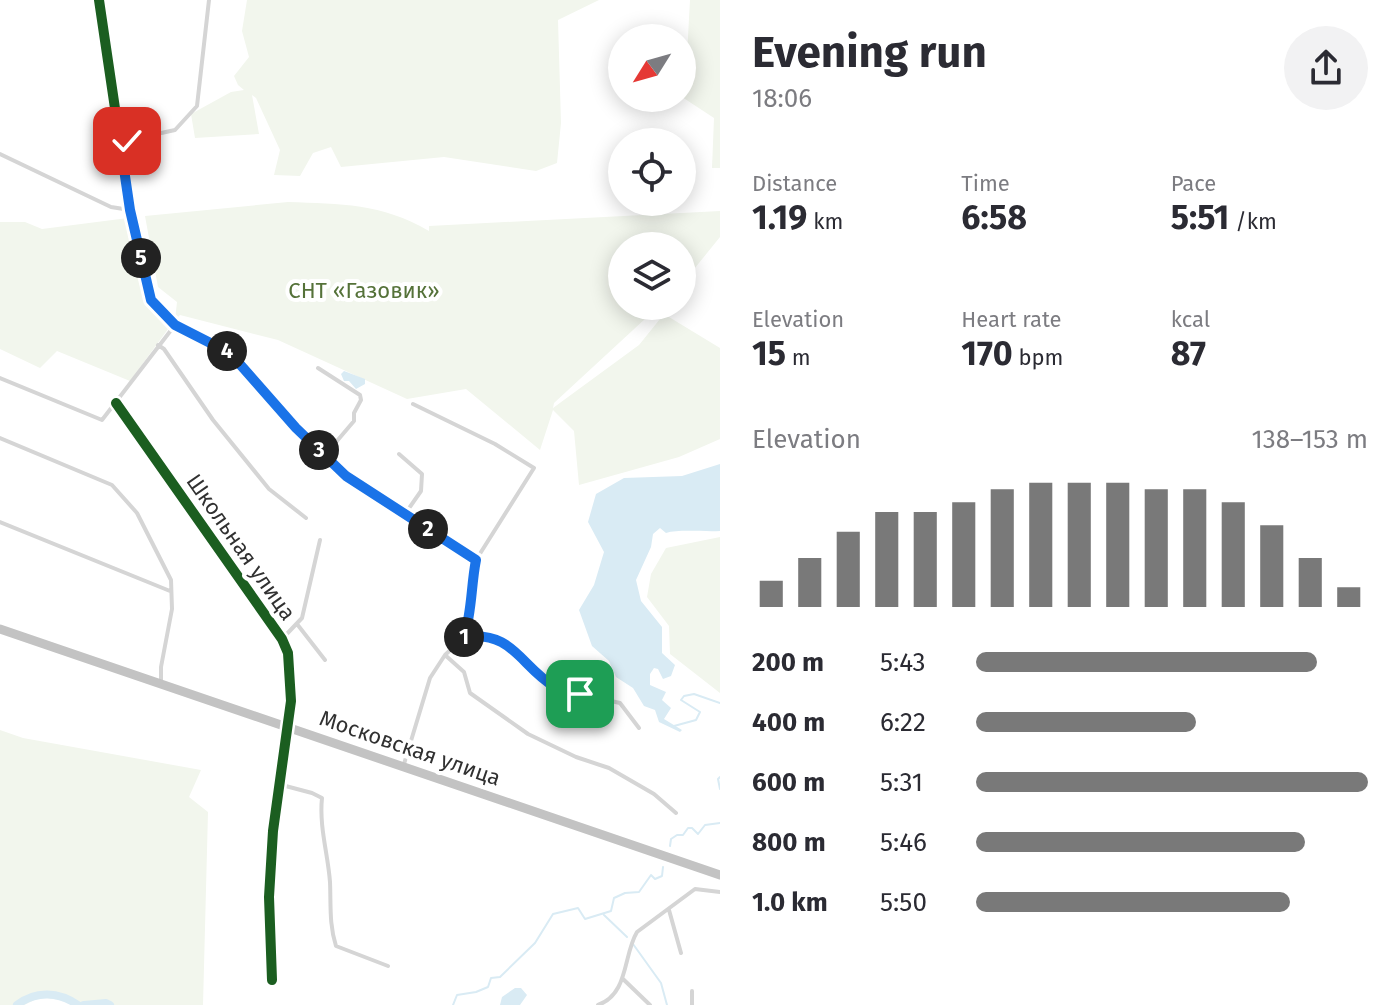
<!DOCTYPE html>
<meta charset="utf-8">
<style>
body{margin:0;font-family:"Fira Sans",sans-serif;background:#f2f2f3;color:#2b2b33;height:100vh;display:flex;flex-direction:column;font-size:30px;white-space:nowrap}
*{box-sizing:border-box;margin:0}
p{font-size:26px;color:#7c7c81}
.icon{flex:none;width:44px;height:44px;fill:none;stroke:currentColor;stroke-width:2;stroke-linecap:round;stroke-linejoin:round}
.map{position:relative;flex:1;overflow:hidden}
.details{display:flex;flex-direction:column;background:#fff;width:680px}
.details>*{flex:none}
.needle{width:52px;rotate:233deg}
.fabs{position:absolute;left:608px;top:24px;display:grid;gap:16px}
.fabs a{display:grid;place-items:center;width:88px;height:88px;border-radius:50%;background:#fff;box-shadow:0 4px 20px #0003;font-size:40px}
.pin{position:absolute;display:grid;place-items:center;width:68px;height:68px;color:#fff;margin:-34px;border-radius:16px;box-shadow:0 4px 12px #0006}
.km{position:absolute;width:40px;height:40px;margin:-20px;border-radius:50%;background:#222;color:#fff;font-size:22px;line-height:40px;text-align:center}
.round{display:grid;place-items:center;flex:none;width:84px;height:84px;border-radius:42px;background:#f2f2f3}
.headline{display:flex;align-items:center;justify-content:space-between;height:136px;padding:0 32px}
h1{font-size:44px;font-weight:700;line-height:60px}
.figures{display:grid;grid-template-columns:repeat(3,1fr);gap:12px;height:136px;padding:8px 32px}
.figures div{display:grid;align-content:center}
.figures b{font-size:34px;font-weight:700}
.figures small{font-size:22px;font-weight:400}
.figures p{font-size:22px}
.chart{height:224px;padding:16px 32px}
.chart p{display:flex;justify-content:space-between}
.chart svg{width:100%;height:144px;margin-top:8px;stroke:#797979;stroke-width:6}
ul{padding:0 32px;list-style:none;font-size:26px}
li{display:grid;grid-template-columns:128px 96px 1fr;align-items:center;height:60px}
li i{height:20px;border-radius:10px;background:#797979}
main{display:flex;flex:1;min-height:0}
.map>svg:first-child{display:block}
</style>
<main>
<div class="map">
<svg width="720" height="1005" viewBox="0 0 720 1005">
<rect width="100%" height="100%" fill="#fff"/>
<path fill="#f2f6ed" d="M247,0H599L558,20L561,123L557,163L536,171L444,157L341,167L331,147L313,153L300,176L274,175L280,150L256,98L252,95L259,134L195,138L191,114L231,92L244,90L238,85L234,76L249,57L242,31Z
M690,0H720V168H712L714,118L682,97V61L687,55Z
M288,202C341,204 381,203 429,231V226L720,211V237L682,284V246H622V306H659L554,403L553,408L639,345L664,314L720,348V439L679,457L579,485L574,431L553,410L540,450L466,389L407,399L278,340L180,315L175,320L177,302L158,287L145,216Z
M128,218L145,294L154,311L171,325L130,381L57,351L40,368L0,349V222H25L42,229Z
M720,537V693L670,654L669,626L647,597L651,574L666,548Z
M0,730L23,738L201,770L189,797L208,812L203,1005H95L41,997L24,1005H0Z"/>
<path fill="#d9ebf4" d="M344,371L365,379V384L356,389L349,381H344L341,374Z
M720,464V531C704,532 679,529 666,533L660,528L653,534L651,547L636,580L641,601L662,627V653L675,665L671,676L663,679L658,669L654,668L650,674V685L666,692L662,700L671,708L664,719L682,730L680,732L659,722L655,710L644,706L633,688L616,677L609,661L592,646L579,610L594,585L604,552L588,522L596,494L624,478L682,476Z
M515,988H521L527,995L520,1005H500L502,997Z"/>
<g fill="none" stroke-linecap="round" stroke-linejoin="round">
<path stroke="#d9ebf4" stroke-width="2" d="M674,726L696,720L700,712L681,700L684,696L694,694L720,703
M720,777L718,779L720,789
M670,846L671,839L677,835H683L688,828H692L698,834L705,825L720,823
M604,915L627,937
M633,944L661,983L667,1005
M453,1005L457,995L476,992L488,987L491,978L500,977L535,943L553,914L578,908L585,919L611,911L614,898L625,893L639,892L651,875L655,879L662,876L663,867"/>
<path stroke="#d9ebf4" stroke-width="8" d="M17,1005C36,990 59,992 78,1005
M84,1005L106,1003L110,1005"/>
<path stroke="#d5d5d5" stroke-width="4" d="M99,0L130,210L151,300L175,325L230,353L296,428L346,476L476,560
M120,142L175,130L197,106L209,0
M0,154L111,207L130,210
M158,345L164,349L213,420L269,489L306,518
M318,368L360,395L361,400L354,413V421L325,455
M0,378L102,420L175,325
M116,403L282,639L288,653L291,701L273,831L269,897L272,980
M0,438L112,485L137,513L171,580L172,609L161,667V682
M399,454L422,474L421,491L405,514
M0,522L170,591
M297,624L325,660
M464,637H494L513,649L557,689L620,703L639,728
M282,639L302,618L320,540
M445,655L464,672L470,693L528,734L576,757L609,768L654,794L676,813
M404,764L430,678L445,655L464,637L476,560L534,468L495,444L413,404
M278,784L312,793L322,798C319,827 328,854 330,882C331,905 329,924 336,946L388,966
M669,910L681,953
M623,979L650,1005
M598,1005C629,994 623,955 637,932L695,889L720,892
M692,1005V991"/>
<path stroke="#c3c3c3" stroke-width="9" d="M0,629L720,875"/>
<defs>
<path id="cycleway" d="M99,0L130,210L151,300L175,325L230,353L296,428L346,476L476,560
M116,403L282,639L288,653L291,701L273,831L269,897L272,980"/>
</defs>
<use href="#cycleway" stroke="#fff" stroke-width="15"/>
<use href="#cycleway" stroke="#1b5e20" stroke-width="10"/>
</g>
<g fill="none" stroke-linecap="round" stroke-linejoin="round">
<defs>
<path id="route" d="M127,141L120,142L130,210L151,300L175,325L230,353L296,428L346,476L476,560C471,585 472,613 464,637C513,630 520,666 555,687C562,691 572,692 580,694"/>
</defs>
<use href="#route" stroke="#fff" stroke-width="16"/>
<use href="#route" stroke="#1a73e8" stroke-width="10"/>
</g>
<g text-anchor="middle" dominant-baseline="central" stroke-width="8" stroke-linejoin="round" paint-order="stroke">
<g font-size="22" fill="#557239" stroke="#fff">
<text x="364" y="290">СНТ «Газовик»</text>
</g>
<g font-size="22" fill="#313131" stroke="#fff">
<text transform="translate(241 547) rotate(55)">Школьная улица</text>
<text transform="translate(410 748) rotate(19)">Московская улица</text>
</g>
</g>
</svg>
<div class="fabs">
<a><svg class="needle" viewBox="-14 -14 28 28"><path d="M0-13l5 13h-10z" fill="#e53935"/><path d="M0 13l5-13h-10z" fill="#7c7c81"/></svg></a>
<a><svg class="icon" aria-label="locate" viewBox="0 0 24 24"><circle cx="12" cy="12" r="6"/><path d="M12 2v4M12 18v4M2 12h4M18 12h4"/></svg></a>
<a><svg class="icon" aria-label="layers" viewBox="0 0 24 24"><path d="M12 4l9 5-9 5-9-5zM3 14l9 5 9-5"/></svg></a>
</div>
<div class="pin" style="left:580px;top:694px;background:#1e9e55"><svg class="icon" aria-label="arrive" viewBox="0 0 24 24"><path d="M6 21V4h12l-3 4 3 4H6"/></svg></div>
<div class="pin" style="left:127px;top:141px;background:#d93025"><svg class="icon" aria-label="check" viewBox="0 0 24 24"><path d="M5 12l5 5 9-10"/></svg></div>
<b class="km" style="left:464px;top:637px">1</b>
<b class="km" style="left:428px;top:529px">2</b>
<b class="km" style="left:319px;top:450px">3</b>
<b class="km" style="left:227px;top:351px">4</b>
<b class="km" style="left:141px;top:258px">5</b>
</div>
<section class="details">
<div class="headline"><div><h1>Evening run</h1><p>18:06</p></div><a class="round"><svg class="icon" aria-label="share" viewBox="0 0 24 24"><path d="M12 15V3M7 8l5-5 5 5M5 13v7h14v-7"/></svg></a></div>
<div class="figures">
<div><p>Distance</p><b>1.19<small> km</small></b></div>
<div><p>Time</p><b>6:58</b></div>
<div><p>Pace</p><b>5:51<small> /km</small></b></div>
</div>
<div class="figures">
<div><p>Elevation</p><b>15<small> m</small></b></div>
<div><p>Heart rate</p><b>170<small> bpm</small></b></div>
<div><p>kcal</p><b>87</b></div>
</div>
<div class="chart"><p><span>Elevation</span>138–153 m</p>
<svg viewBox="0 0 160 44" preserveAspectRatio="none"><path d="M5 44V36M15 44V29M25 44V21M35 44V15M45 44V15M55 44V12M65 44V8M75 44V6M85 44V6M95 44V6M105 44V8M115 44V8M125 44V12M135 44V19M145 44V29M155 44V38"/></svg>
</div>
<ul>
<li><b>200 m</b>5:43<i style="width:87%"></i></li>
<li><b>400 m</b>6:22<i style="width:56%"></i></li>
<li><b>600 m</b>5:31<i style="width:100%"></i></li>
<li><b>800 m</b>5:46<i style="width:84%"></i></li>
<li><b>1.0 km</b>5:50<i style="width:80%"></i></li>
</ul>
</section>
</main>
